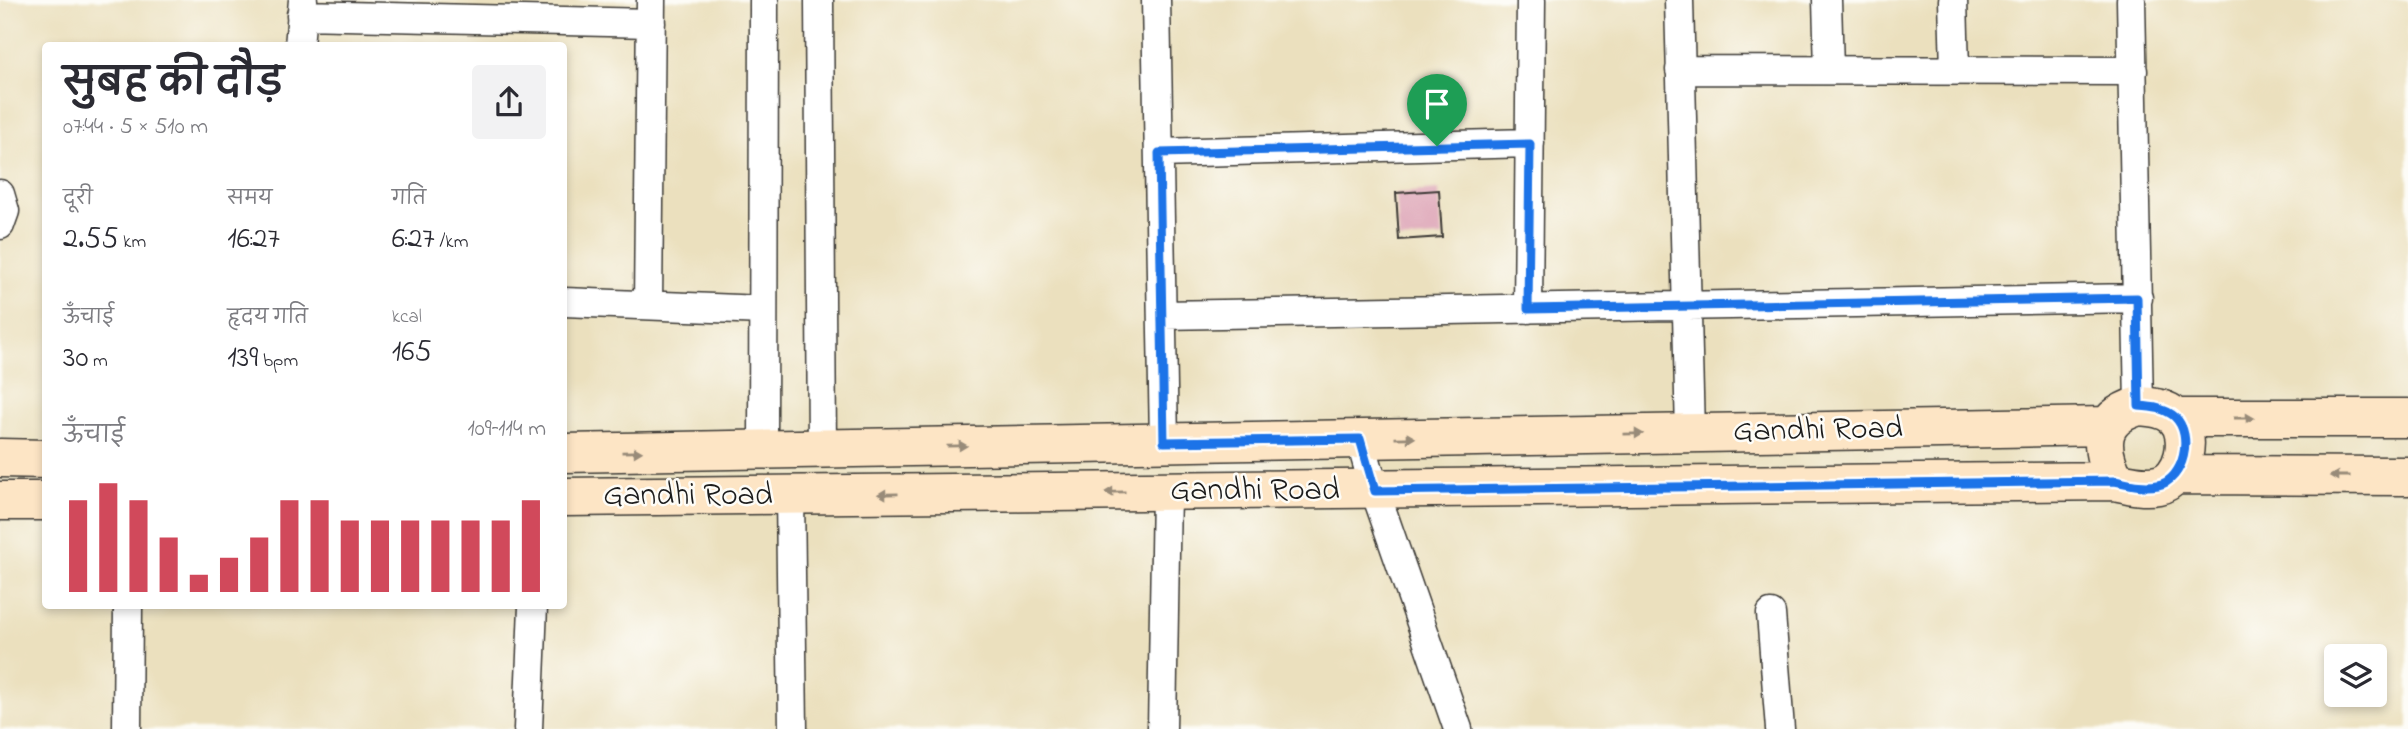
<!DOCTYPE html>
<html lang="hi">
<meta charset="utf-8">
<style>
body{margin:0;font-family:"Indie Flower","Playpen Sans Deva",sans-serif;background:#f2f2f3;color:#2b2b33;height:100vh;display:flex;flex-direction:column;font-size:26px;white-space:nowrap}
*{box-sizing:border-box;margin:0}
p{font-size:23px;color:#7c7c81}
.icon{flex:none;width:38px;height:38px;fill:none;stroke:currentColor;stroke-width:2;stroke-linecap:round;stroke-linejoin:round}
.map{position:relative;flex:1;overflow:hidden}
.sheet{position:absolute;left:42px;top:42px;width:525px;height:567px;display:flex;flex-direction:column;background:#fff;border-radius:7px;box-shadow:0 4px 10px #0003}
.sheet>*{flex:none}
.tools{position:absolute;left:2324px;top:644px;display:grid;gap:14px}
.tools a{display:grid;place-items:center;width:63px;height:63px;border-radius:7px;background:#fff;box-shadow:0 4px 10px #0003;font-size:35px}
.pin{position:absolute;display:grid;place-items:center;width:60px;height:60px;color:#fff;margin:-72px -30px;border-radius:50% 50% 50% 0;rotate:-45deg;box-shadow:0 0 7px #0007}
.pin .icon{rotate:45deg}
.round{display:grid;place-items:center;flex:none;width:74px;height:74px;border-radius:7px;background:#f2f2f3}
.overview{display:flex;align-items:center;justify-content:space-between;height:119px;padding:0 21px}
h1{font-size:38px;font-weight:600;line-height:52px}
.metrics{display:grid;grid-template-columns:repeat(3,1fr);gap:10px;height:119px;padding:7px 21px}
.metrics div{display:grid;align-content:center}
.metrics b{font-size:30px;font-weight:600}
.metrics small{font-size:19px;font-weight:400}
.metrics p{font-size:19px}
.chart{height:196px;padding:14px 21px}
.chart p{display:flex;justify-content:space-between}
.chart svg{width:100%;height:126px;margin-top:7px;stroke:#d1495b;stroke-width:6}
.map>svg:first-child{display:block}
</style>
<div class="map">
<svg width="2408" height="729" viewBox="0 0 2408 729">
<rect width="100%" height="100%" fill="#fdfcf7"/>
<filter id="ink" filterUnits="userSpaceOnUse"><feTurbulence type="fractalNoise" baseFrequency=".0143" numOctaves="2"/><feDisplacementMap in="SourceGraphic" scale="14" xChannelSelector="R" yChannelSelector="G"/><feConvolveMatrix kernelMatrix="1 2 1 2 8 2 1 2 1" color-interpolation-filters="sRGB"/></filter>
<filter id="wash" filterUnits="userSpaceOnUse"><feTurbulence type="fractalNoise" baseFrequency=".00686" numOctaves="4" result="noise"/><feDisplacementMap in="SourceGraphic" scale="28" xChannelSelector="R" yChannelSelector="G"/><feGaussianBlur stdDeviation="1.57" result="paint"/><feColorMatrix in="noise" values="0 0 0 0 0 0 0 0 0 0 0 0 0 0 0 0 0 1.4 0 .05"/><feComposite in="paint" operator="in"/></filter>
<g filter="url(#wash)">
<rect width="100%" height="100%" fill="#ebe0be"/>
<g id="blocks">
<path fill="#dda3b5" d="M1439,190L1442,237L1399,240L1396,193Z"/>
</g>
</g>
<g filter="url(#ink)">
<use href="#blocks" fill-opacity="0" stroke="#3b3934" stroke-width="2"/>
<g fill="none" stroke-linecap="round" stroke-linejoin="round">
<defs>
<path id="minor" d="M819,0L822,448
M1156,0L1164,442
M1679,0L1690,433
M1827,0L1829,70
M1953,0L1955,70
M2131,0L2139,406
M301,15L651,23
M299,46L303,0
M1680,70L2133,71
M1159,153L1530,143
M0,194L5,211L0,225
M564,302L763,310
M648,305L651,0
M1528,309L1531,0
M1162,315L2138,298
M1360,439L1375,491L1458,729
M763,450L764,0
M790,495L793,729
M1771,614L1780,729
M127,729L128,606
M528,729L533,606
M1162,729L1166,492"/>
<path id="secondary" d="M2139,406C2152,407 2165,408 2175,417C2194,435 2184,480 2158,485C2143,488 2129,484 2115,481C2098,447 2097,418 2139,406Z
M2176,418H2408
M564,453L2107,426
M0,458L46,459
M2175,475L2408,476
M564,497L2115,481
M0,501H46"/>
</defs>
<use href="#minor" stroke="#3b3934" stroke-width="31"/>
<use href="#secondary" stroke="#3b3934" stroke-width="41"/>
<use href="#minor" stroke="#fff" stroke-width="28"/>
<use href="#secondary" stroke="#fde5c5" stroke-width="38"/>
</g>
<defs><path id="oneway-solid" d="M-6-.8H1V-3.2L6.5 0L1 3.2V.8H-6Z" transform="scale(1.75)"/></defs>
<g fill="#988b79">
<use href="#oneway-solid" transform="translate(2244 418)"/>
<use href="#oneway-solid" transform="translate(1633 434) rotate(-1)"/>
<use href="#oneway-solid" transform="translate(1405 438) rotate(-1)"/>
<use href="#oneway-solid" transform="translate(957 446) rotate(-1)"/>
<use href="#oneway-solid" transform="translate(632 452) rotate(-1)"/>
<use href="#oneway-solid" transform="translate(2340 476) rotate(-180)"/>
<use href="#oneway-solid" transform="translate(1115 492) rotate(179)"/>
<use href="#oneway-solid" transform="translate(888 494) rotate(179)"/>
</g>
</g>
<g fill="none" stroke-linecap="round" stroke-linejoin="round" filter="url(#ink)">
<defs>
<path id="route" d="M1530,144L1528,309L2137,298L2139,406C2152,407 2165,408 2175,417C2194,435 2184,480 2158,485C2143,488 2129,484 2115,481L1375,491L1360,439L1164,442L1159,153Z"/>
</defs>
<use href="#route" stroke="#fff" stroke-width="14"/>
<use href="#route" stroke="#1a73e8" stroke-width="9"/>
</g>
<g text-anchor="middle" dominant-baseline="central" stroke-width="5" stroke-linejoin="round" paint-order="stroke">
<g font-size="32" fill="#1c1c1c" stroke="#fdfcf7">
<text transform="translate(1818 431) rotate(-1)">Gandhi Road</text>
<text x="1255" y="491">Gandhi Road</text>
<text x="688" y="496">Gandhi Road</text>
</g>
</g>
</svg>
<div class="tools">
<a><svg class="icon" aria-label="layers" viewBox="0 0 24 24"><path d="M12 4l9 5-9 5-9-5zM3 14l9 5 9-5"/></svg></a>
</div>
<div class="pin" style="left:1437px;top:146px;background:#1e9e55"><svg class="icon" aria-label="arrive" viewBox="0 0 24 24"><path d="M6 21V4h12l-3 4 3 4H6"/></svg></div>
<section class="sheet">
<div class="overview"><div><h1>सुबह की दौड़</h1><p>07:44 · 5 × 510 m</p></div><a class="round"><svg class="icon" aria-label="share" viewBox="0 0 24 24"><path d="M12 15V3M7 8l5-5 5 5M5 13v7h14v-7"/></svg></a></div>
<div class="metrics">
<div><p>दूरी</p><b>2.55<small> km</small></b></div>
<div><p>समय</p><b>16:27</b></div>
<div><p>गति</p><b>6:27<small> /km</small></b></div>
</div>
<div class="metrics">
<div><p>ऊँचाई</p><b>30<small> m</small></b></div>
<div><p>हृदय गति</p><b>139<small> bpm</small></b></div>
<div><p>kcal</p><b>165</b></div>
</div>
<div class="chart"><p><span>ऊँचाई</span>109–114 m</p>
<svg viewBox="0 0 160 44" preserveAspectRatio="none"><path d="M5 44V12M15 44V6M25 44V12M35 44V25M45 44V38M55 44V32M65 44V25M75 44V12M85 44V12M95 44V19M105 44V19M115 44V19M125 44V19M135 44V19M145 44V19M155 44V12"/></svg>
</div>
</section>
</div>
